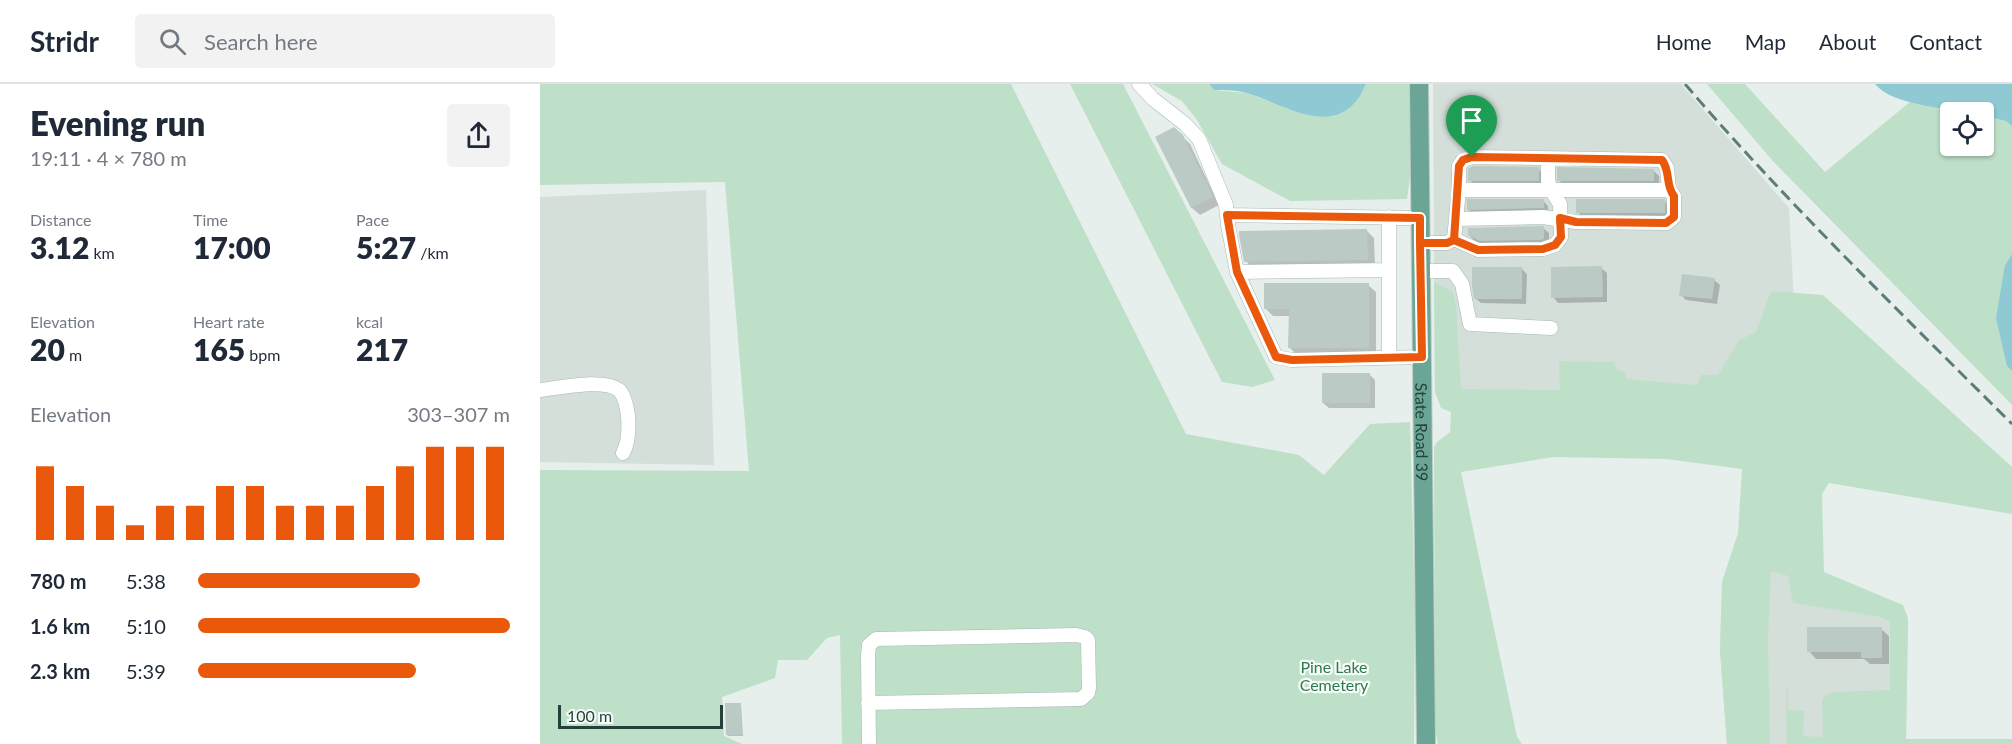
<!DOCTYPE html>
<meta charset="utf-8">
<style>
body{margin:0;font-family:Lato,sans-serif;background:#f2f2f3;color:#1f2937;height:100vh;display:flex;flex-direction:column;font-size:22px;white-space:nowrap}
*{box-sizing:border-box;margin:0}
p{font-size:20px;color:#747a83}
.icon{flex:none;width:33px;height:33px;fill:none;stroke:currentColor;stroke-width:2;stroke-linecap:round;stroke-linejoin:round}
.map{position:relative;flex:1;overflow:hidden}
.side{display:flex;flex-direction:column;background:#fff;width:540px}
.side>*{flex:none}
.fabs{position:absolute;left:1400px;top:18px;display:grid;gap:12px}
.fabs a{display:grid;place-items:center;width:54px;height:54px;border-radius:6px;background:#fff;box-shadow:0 2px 4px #0004;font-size:30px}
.scale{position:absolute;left:18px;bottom:15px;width:165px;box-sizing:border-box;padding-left:6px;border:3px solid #24423a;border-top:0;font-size:16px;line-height:21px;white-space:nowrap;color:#24423a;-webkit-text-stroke:4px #f7fbf9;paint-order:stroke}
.pin{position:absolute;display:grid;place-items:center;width:51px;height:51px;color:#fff;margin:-62px -26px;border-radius:50% 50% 50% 0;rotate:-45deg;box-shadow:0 0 6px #0007}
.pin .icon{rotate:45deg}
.round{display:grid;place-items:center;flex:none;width:63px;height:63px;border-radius:6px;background:#f2f2f3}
.overview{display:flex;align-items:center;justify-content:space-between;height:102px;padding:0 30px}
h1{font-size:33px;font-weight:800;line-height:45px}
.figures{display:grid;grid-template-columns:repeat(3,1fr);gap:9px;height:102px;padding:6px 30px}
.figures div{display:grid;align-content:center}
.figures b{font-size:30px;font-weight:800}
.figures small{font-size:16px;font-weight:400}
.figures p{font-size:16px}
.chart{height:168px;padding:12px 30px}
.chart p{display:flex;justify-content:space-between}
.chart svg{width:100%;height:108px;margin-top:6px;stroke:#ea580c;stroke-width:6}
ul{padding:0 30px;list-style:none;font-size:20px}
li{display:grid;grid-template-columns:96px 72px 1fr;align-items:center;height:45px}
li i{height:15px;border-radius:8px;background:#ea580c}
header{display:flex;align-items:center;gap:36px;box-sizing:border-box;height:84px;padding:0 30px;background:#fff;border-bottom:2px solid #e0e1e3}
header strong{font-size:28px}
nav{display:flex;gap:33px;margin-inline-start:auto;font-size:21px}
.search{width:420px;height:54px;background:#f2f2f3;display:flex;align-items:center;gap:15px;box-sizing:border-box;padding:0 21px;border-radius:6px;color:#747a83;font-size:22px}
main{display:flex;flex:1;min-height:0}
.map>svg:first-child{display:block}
</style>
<header>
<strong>Stridr</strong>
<div class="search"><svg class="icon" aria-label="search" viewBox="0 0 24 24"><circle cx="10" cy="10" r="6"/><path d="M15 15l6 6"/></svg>Search here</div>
<nav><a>Home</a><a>Map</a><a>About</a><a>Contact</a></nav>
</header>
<main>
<section class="side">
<div class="overview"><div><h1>Evening run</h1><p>19:11 · 4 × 780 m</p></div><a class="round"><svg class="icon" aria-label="share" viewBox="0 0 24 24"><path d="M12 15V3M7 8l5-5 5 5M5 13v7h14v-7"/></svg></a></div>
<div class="figures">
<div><p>Distance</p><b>3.12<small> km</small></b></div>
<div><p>Time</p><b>17:00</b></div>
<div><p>Pace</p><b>5:27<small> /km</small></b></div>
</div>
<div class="figures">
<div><p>Elevation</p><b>20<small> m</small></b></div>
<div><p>Heart rate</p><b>165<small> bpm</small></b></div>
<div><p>kcal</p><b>217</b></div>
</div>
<div class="chart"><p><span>Elevation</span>303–307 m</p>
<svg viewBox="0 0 160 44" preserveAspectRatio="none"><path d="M5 44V14M15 44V22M25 44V30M35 44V38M45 44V30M55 44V30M65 44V22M75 44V22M85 44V30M95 44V30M105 44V30M115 44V22M125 44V14M135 44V6M145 44V6M155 44V6"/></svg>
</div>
<ul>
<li><b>780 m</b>5:38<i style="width:71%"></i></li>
<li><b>1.6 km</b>5:10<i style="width:100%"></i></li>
<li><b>2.3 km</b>5:39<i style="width:70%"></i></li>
</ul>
</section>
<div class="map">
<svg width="1472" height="660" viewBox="0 0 1472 660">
<rect width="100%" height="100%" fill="#e6efeb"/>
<path fill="#d4dfda" d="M893,0H1141L1249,124L1259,315L895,308Z
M166,106L174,381L0,378V113Z
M1211,476L1363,521L1368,535L1366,660H1187L1180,567L1182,498Z"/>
<path fill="#bfe0c8" d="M0,0H471L646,350L759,371L784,391L830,340L870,338L875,522L874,660H302L300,551L287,554L267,576H238L235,594L182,613L184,652L202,660H0V386L209,387L185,98L0,101Z
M530,0H583L735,296L712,303L682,298Z
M612,0H669L674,6L707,9L731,18L817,16L826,0H870L871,87L867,115L750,117L682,80L657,36L642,17Z
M1167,0H1205L1285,88L1371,17L1427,28H1410V62H1443V32L1466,37L1472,42V170L1465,181L1467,282L1472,287V321L1232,76Z
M894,198L913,208L916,222L921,305L1020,306L1019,277L1074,278L1076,285L1084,287L1087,295L1157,301L1161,291H1178L1199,256L1216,248L1231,207L1283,211L1472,383V430L1289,399L1282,410L1284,488L1363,521L1368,535L1366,655H1472V660H1247L1246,605H1248V626L1264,627L1263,652L1283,653L1282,615L1292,608L1350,606V538L1341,533L1253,519L1248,492L1231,487L1228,552L1230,660H1187L1180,567L1182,498L1198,449L1202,385L1126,375L1013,373L921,388L977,653L982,660H898L895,647L894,363L897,358L910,348L911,328L901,324L895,308Z"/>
<path fill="#8ec9d4" d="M669,0H826C823,5 821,12 817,16C789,52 742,20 710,10C699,6 686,6 674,6Z
M1335,0H1472V42L1466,37L1443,32V28C1420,28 1365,21 1346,9C1342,7 1338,3 1335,0Z
M1472,170V287L1467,282L1456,234L1465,181Z"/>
<path fill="#0003" d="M634,45L650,60L679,121L660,131L652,124L617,53Z
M998,85L1004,90V102H935L930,96Z
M1113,86L1119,92V101L1024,102L1019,96Z
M1003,117L1008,122V129L934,131L928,125Z
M1124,117L1132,124L1131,137L1045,136L1038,128Z
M1003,144L1009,149V160L947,162L935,157L929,151Z
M827,147L834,154L835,183L713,185L706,177Z
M981,184L987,190L986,220L941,219L935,214Z
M1061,184L1067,189V218L1018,219L1013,213Z
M1174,196L1180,201L1177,220L1146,216L1141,211Z
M828,201L836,208V271H757L749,263L750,232H733L726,225Z
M829,290L835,296V324H789L783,319Z
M1341,545L1349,552V580H1330L1324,575H1276L1269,567Z
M201,621L203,652H188L187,651Z"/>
<path fill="#bbcac4" d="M634,43L643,51L673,113L651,124L615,53Z
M933,82L999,83V97H928V85Z
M1017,83L1114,85V97H1017Z
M927,115H1004V124L927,126Z
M1036,115H1125V129H1036Z
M1004,142V155L1001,156L940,157L928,151V144Z
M827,145L828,176L704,178L699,151V147Z
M1062,182L1063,213L1011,214V183Z
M932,183H982V215H934L932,202Z
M1142,190L1175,194L1172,215L1139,212Z
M724,199H829V264H748L749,225H724Z
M782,289H830V319H782Z
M1267,543H1342V574H1321V568H1267Z
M185,619H201L202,651H186Z"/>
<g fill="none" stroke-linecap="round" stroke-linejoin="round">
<defs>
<path id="minor" d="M599,0L613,15L645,40L659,55L686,121L688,141L697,188L736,273L752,276L882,273
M687,131L880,134
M849,133V273
M916,135L1003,133L1036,138L1127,139L1134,133V112L1129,106
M914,155L938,166L1003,165L1015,161L1021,153L1020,120L1011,106L1008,97V75
M880,159H907L914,155L919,106H1129L1127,84L1122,76L932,73L923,76L919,82V106
M881,187H913L922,200L930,240L1011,244
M697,188L849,186
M0,306C18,304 64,294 79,306C85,312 87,324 88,332C89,345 89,358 83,369
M328,619L541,615L548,609L549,604L548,556L545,553L536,551L336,555L329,561L328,572L329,660"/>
<g id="major">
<path id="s1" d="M879,0L886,660"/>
</g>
</defs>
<use href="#minor" stroke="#a8b8b2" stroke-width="15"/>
<use href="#major" stroke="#c2cac8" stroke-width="20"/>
<use href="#minor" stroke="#fff" stroke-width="14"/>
<use href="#major" stroke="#6aa596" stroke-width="18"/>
<path stroke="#5f7d75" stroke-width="3" stroke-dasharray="12 6" stroke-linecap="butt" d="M1145,0C1247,119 1361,229 1472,340"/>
</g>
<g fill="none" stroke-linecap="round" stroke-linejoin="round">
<defs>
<path id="route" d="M932,73L923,76L919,82L914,156L907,159H880V134L687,131L697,188L736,273L752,276L882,273L880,159H907L914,156L938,166L1003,165L1015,161L1021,153L1020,134L1036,138L1126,139L1134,133V112C1125,101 1131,88 1122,76L932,73"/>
</defs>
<use href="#route" stroke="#fff" stroke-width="12"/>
<use href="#route" stroke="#ea580c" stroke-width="8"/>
</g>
<g text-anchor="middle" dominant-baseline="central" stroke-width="4.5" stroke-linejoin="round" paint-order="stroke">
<g font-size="16" fill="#24423a" stroke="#f7fbf9">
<text stroke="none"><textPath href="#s1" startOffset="348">State Road 39</textPath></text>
</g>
<g font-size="16" fill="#2d7a4b" stroke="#f7fbf9">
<text x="794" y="582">Pine Lake<tspan x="794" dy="18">Cemetery</tspan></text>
</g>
</g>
</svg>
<div class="fabs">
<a><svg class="icon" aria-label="locate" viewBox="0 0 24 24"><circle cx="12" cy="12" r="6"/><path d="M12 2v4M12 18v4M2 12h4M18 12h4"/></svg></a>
</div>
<div class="scale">100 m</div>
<div class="pin" style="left:932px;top:73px;background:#1e9e55"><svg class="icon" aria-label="arrive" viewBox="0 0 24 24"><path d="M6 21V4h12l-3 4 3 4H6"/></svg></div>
</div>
</main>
